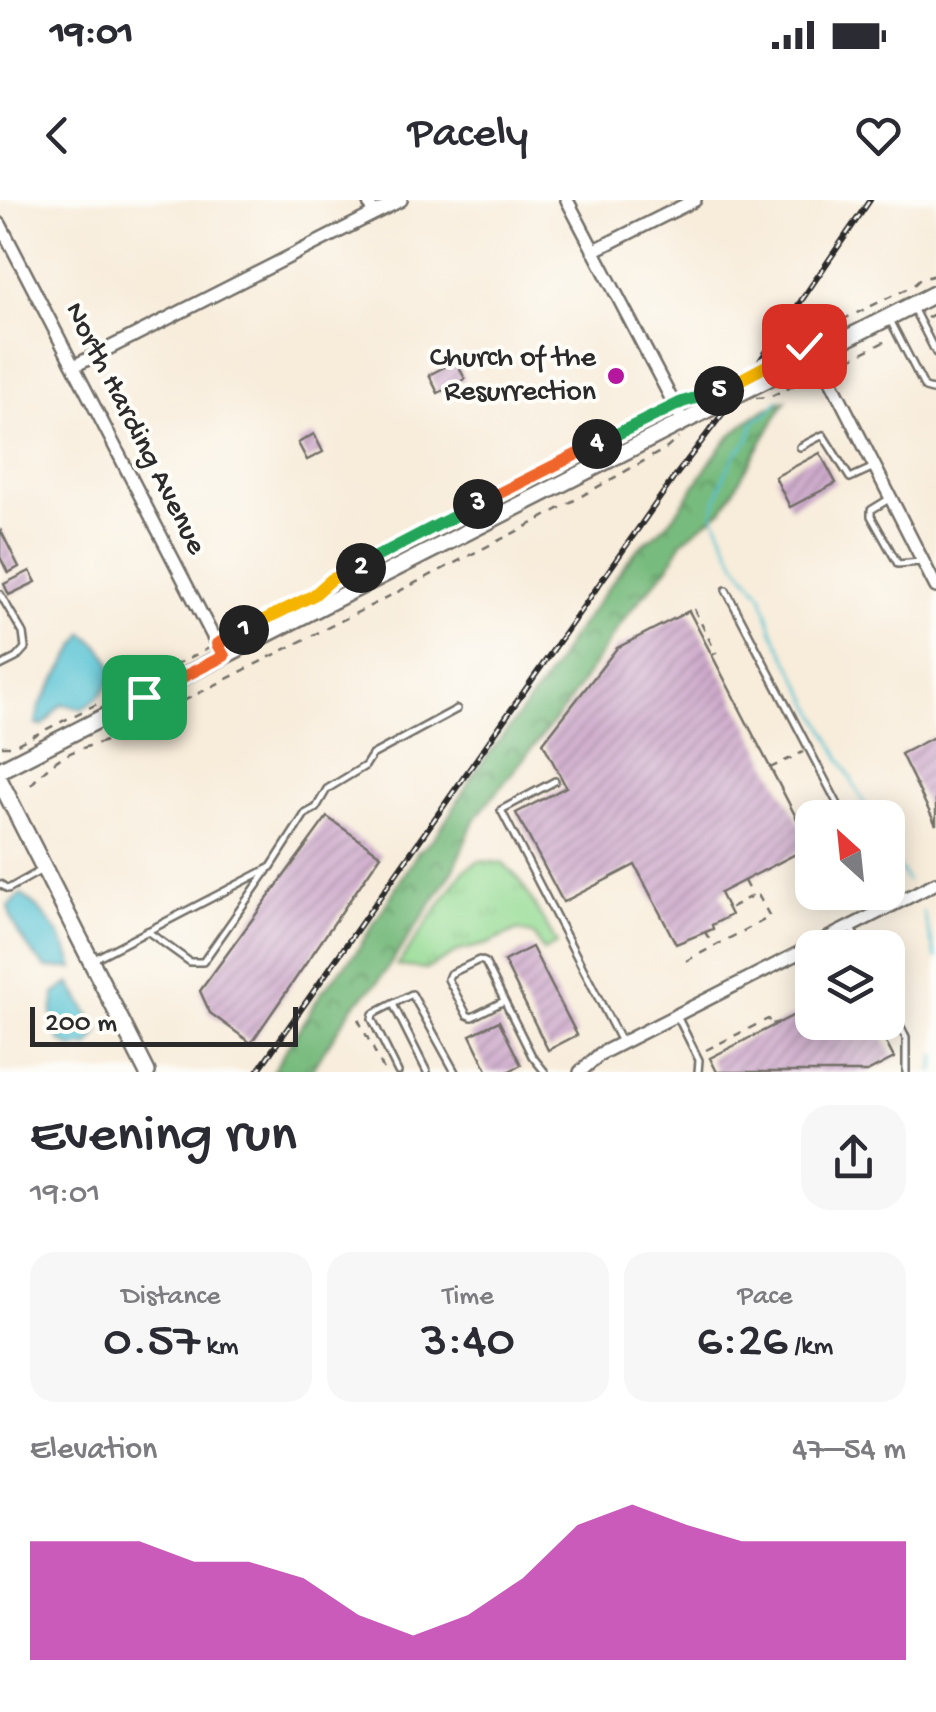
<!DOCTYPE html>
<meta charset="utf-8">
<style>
body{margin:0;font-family:"Gochi Hand",sans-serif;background:#f7f7f7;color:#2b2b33;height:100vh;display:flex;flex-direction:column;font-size:38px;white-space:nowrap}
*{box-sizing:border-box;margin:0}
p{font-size:32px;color:#7c7c81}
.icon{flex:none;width:55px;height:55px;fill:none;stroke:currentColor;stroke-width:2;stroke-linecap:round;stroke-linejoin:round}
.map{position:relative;height:872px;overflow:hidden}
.details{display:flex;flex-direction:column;background:#fff;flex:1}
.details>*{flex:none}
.needle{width:65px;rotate:333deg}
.controls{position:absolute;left:795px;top:600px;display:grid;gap:20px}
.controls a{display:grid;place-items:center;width:110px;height:110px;border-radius:20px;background:#fff;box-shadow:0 5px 25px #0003;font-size:50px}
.scale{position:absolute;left:30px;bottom:25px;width:268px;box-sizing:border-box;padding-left:10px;border:5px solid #2b2b2b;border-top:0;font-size:28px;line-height:35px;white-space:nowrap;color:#2b2b2b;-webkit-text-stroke:8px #fdfcf7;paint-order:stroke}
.pin{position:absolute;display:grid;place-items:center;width:85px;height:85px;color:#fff;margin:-42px;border-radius:20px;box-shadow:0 5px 15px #0006}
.km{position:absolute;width:50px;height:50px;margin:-25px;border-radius:50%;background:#222;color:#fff;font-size:28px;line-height:50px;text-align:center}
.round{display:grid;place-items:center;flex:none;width:105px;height:105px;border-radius:30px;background:#f7f7f7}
.overview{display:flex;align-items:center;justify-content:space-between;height:170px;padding:0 30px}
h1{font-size:55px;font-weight:600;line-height:75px}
.metrics{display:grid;grid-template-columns:repeat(3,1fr);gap:15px;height:170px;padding:10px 30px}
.metrics div{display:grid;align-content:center;border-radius:25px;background:#f7f7f7;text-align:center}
.metrics b{font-size:50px;font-weight:600}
.metrics small{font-size:28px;font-weight:400}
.metrics p{font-size:28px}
.chart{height:280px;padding:20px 30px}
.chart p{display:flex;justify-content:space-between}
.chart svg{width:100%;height:180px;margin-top:10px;fill:#b5179e;opacity:.7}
.status{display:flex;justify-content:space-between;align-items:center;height:70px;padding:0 50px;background:#fff;direction:ltr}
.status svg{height:28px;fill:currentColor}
header{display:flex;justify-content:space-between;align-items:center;height:130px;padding:0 30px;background:#fff;font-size:45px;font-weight:600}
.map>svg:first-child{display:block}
</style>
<div class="status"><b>19:01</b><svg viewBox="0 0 49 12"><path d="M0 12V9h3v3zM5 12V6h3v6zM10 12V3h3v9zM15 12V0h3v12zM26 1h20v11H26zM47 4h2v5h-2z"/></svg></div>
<header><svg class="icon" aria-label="back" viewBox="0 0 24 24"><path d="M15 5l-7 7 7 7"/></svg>Pacely<svg class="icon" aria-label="heart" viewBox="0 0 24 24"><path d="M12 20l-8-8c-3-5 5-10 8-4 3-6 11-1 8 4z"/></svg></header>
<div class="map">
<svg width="936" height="872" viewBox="0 0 936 872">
<defs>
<pattern id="grass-tufts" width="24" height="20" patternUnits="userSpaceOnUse" patternTransform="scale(2.5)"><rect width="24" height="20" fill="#96db94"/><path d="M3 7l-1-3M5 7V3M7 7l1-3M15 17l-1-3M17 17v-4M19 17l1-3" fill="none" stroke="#81bc80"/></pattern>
<pattern id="forest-crowns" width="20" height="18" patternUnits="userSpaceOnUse" patternTransform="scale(2.5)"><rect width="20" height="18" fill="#78bb7e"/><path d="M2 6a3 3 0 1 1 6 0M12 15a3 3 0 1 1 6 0" fill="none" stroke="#639867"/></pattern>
<pattern id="building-hatch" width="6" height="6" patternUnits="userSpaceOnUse" patternTransform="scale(2.5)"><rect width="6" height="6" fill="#cda9cb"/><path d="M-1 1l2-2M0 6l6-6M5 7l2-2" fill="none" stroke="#a78aa5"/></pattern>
</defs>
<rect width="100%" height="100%" fill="#fdfcf7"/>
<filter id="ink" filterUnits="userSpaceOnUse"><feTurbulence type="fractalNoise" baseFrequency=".01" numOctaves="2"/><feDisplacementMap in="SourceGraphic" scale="20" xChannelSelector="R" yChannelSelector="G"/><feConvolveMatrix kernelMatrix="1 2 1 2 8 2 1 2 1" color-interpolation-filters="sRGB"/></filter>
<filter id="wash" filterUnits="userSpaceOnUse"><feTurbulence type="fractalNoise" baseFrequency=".0048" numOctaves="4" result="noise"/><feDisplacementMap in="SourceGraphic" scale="40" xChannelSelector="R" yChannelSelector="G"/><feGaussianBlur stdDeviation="2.25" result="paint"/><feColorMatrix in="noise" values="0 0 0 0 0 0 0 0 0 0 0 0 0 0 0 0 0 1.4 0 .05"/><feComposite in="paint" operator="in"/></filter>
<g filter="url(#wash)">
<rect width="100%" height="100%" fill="#f8ecda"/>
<path fill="url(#grass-tufts)" stroke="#608360" stroke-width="2.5" d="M480,661L502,663L520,680L557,744L543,751L534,735L518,730L487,744L459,751L427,769L397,766L464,670Z"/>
<path fill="url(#forest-crowns)" stroke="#527354" stroke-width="2.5" d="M786,200L723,309L682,341L669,366L626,416L566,506L474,620L454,669L432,703L378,782L353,806L310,872H272L322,792L357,751L418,652C442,636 458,597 475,573C498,540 525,509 548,476C557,464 563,450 572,437C591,411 611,384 630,358C642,341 662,333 674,316C712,265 721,226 786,200Z"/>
<path fill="#57c2d3" stroke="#41767f" stroke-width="2.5" d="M84,433C122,462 122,484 82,509L63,504C53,510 51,520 42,526L36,525L39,507Z
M21,694C45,711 66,740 74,768H47C30,752 13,730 8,706Z
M70,783L99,831L90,846L72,848L60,841L52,813L55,793Z"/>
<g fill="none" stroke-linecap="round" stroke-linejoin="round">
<path stroke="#57c2d3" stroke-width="2.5" d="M779,199L767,214L754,221L749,239L734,256L723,279L713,314L736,363L762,395L773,432L872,618
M888,645L907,681
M923,712L936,758
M933,872L936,856"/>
</g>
<g id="blocks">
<path fill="url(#building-hatch)" d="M456,161L465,179L438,193L429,175Z
M314,234L323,252L307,260L298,243Z
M820,253L836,283L790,307L775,277Z
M0,329L19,367L8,373L0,357Z
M30,371L36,382L9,395L4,384Z
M689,411L811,646L720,693L731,715L712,725L713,729L676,744L635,665L563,702L516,613L566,587L543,543L617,448Z
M936,536V625L901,554Z
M327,617L381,655L251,843L210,813L200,791Z
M532,747L577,835L548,850L504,761Z
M812,806V822H875L894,858L867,872H717L710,858Z
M499,821L521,865L507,872H488L470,835Z"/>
</g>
</g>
<g filter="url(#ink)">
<use href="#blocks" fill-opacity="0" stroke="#736f68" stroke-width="2.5"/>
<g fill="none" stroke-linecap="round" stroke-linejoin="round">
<defs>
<path id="lane" d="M912,106L936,153
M890,120L925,188L936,191
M800,247L823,235L850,278L872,268
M889,299L871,310V316L898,364L920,362
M726,390L845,618
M0,394L23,433L25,448L16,458L0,466
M555,581L501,610L620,840
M0,684L8,689L40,671
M882,692L887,707
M851,728L861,748
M147,731L190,762H203L267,671
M94,759L271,667L305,614L316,608L327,589L365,566L372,555L457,509
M888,800L906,838V872
M504,801L472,817L467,815L448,779L450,774L479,760L485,762L532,856L545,872
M393,804L427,872
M678,818L699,860L698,872
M398,872L372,819L373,814L412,794L455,872"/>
<path id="street" d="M368,0L373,14
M567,0L684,223
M0,24L223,456
M593,51L695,0
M818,155L936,387
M74,166L401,0
M580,872L600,854L936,683"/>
<path id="secondary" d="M0,570L936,93
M0,581L147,872"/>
</defs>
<use href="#lane" stroke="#736f68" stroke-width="10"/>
<use href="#street" stroke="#736f68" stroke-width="16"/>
<use href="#secondary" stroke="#736f68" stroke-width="20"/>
<path stroke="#736f68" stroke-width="2.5" stroke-dasharray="8 8" stroke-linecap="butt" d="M927,118L936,113
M789,154L804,146L817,132L913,86L920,79L936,75
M834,167L890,139
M756,198L769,197L818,175
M685,201L702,198
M694,409L716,453L712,455
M225,440L313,395L332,379L357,371L378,356L664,210
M2,546H13L209,448
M770,568L803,552
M31,585C54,558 69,551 103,542L537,321L667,248L678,238
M744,681L752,696
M705,732L712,744
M686,761L770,717L757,693L728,709
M358,819L385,872
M772,824L783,821
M706,850L768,819L772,827"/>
<use href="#lane" stroke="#fff" stroke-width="5"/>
<use href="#street" stroke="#fff" stroke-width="11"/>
<use href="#secondary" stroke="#fff" stroke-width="15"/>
<defs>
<path id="rail" d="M257,872L673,279L736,196L870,0"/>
</defs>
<use href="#rail" stroke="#2b2b2b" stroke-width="6"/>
<use href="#rail" stroke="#fdfcf7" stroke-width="2.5" stroke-dasharray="8" stroke-linecap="butt"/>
</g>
</g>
<g fill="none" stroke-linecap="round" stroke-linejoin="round" filter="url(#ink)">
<defs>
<path id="split-1" d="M144,497L224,456L217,444L244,430"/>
<path id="split-2" d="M244,430L314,395L332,379L361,368"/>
<path id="split-3" d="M361,368L378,356L478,304"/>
<path id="split-4" d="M478,304L597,244"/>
<path id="split-5" d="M597,244L682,202L719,191"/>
<path id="split-6" d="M719,191L804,146"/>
</defs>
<use href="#split-1" stroke="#fff" stroke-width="20"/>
<use href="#split-2" stroke="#fff" stroke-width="20"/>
<use href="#split-3" stroke="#fff" stroke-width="20"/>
<use href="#split-4" stroke="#fff" stroke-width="20"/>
<use href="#split-5" stroke="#fff" stroke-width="20"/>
<use href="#split-6" stroke="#fff" stroke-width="20"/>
<use href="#split-1" stroke="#f0652b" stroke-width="12"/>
<use href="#split-2" stroke="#f5b400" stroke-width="12"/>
<use href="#split-3" stroke="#22a559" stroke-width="12"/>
<use href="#split-4" stroke="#f0652b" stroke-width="12"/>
<use href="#split-5" stroke="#22a559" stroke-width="12"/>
<use href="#split-6" stroke="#f5b400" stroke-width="12"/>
</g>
<circle fill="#b5179e" stroke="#fdfcf7" stroke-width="4" cx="616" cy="176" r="10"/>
<g text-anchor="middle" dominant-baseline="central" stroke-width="8" stroke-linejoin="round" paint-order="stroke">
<g font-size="30" fill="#2b2b2b" stroke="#fdfcf7" text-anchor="end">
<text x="596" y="159">Church of the<tspan x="596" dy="34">Resurrection</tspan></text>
</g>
<g font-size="30" fill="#2b2b2b" stroke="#fdfcf7">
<text transform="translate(134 229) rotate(63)">North Harding Avenue</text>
</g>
</g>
</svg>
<div class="controls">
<a><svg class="needle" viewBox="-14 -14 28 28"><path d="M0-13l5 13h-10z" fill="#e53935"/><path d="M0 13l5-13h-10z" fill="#7c7c81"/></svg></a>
<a><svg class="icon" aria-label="layers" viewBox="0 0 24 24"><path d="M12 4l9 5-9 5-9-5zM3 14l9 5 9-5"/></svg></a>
</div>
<div class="scale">200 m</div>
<div class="pin" style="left:144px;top:497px;background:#1e9e55"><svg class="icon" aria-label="arrive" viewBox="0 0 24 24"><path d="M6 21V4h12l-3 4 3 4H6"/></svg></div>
<div class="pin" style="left:804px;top:146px;background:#d93025"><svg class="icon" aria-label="check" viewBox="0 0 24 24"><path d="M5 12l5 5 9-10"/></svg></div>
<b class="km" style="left:244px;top:430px">1</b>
<b class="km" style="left:361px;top:368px">2</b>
<b class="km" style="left:478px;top:304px">3</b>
<b class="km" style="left:597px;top:244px">4</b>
<b class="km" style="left:719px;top:191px">5</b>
</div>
<section class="details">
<div class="overview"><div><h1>Evening run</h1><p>19:01</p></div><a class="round"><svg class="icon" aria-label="share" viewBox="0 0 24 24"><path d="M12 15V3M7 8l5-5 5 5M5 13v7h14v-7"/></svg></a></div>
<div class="metrics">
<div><p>Distance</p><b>0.57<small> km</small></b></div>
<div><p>Time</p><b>3:40</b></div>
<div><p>Pace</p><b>6:26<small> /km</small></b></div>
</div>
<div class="chart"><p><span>Elevation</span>47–54 m</p>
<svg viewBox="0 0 160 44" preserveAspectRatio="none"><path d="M0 44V15L10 15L20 15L30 20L40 20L50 24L60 33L70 38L80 33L90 24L100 11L110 6L120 11L130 15L140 15L150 15L160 15V44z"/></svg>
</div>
</section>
